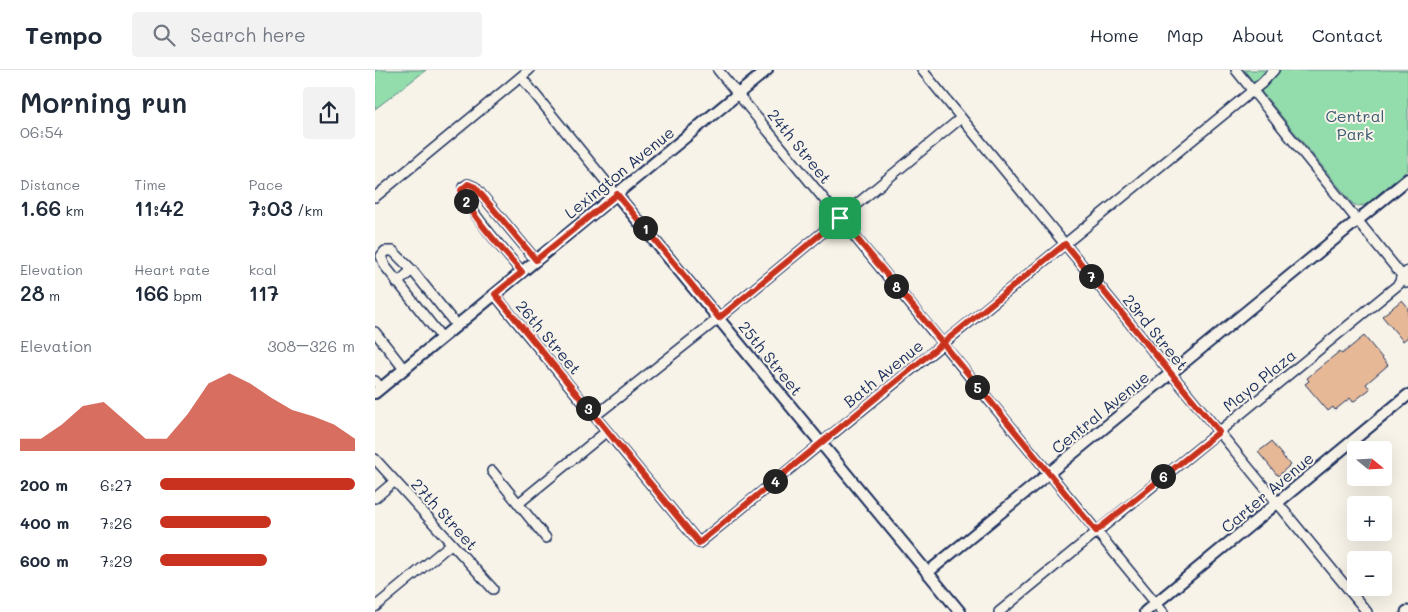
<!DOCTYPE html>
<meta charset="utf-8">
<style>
body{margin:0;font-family:Mali,sans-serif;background:#f2f2f3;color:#1f2937;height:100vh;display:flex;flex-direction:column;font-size:19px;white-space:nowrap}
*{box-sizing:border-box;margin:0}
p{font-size:16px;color:#747a83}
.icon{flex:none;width:28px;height:28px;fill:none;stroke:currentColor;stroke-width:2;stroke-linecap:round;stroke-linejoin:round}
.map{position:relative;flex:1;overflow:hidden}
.details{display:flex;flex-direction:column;background:#fff;width:375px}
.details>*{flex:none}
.needle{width:32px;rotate:108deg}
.fabs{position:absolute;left:972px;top:371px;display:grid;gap:10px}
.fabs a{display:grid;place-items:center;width:45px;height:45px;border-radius:5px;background:#fff;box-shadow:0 5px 20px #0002;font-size:25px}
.pin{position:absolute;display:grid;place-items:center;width:42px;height:42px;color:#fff;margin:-21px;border-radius:10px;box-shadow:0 2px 8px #0006}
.km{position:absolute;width:25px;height:25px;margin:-12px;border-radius:50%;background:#222;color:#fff;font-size:14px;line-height:25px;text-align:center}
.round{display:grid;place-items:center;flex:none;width:52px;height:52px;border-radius:5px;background:#f2f2f3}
.headline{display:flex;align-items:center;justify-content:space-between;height:85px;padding:0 20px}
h1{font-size:28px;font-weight:600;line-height:38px}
.stats{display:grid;grid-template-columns:repeat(3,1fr);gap:8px;height:85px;padding:5px 20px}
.stats div{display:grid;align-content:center}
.stats b{font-size:21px;font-weight:600}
.stats small{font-size:14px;font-weight:400}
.stats p{font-size:14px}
.chart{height:140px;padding:10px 20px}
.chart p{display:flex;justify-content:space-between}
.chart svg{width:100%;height:90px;margin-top:5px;fill:#c8321e;opacity:.7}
ul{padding:0 20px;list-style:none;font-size:16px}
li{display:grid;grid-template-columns:80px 60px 1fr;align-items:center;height:38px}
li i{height:12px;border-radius:6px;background:#c8321e}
header{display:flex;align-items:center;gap:30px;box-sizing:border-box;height:70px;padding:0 25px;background:#fff;border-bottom:1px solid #e0e1e3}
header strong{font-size:24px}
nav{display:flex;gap:28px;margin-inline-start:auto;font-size:18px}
.search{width:350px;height:45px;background:#f2f2f3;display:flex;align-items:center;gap:12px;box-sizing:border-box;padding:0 18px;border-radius:5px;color:#747a83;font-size:19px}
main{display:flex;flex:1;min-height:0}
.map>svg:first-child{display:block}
</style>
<header>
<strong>Tempo</strong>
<div class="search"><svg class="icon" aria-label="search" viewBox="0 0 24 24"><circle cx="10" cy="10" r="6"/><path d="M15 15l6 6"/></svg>Search here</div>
<nav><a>Home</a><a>Map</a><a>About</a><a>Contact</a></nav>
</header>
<main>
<section class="details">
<div class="headline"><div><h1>Morning run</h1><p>06:54</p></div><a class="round"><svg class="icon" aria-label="share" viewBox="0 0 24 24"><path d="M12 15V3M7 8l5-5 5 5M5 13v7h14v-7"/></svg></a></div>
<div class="stats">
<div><p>Distance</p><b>1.66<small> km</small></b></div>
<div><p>Time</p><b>11:42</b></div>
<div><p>Pace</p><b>7:03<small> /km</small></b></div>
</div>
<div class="stats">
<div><p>Elevation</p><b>28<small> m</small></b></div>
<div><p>Heart rate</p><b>166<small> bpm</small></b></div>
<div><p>kcal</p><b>117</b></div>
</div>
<div class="chart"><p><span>Elevation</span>308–326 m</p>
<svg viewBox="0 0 160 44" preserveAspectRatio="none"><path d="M0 44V38L10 38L20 31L30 22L40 20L50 29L60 38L70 38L80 26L90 11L100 6L110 11L120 18L130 24L140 27L150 31L160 38V44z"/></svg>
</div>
<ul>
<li><b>200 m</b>6:27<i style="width:100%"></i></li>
<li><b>400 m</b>7:26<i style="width:57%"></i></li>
<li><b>600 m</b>7:29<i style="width:55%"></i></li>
</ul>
</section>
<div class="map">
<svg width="1033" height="542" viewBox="0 0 1033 542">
<rect width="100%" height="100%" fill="#f7f3e8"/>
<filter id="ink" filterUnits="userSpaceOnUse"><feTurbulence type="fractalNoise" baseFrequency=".02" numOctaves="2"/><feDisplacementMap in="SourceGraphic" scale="10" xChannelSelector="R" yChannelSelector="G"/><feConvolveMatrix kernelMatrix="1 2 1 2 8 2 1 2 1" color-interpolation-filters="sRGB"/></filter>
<g filter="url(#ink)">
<path fill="#93dcac" stroke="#578685" d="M0,0H51L0,39Z
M869,0H1033V100L990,135L983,136L978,134Z"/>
<path fill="#e6b896" stroke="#1b2f5e" d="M1027,230L1033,237V267L1028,271L1007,246Z
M989,266L1013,295L991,314L995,319L978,332L975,328L960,340L958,337L953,341L930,314L934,311L932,308L965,281L967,284Z
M896,372L915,395L903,406L883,382Z"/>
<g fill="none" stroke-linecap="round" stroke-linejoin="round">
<defs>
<path id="minor" d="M343,0L788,542
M547,0L992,542
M861,0L1033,213
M146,7L241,124
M0,127L154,0
M147,202C136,189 84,130 88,117L93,114L100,117L161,190
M22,213L37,200
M119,224L324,473L887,13L899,0
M0,262L29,299
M67,268L10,196L6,186L10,181H18L37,200L82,256
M0,311L6,318
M220,346L344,248L586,48
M0,389L118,519
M117,401L171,468
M0,428L20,411
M144,433L232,361
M0,537L76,474
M624,542L1024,214L1027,205L1033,201"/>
<path id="tertiary" d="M241,124L585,542
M0,323L392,0
M552,503L1033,109
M770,542L1033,325"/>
<path id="secondary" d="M1032,542H1033"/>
</defs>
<use href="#minor" stroke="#1b2f5e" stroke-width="12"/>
<use href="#tertiary" stroke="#1b2f5e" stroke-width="14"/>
<use href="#secondary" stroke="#1b2f5e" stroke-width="15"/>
<use href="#minor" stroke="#f7f3e8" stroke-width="9"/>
<use href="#tertiary" stroke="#f7f3e8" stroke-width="10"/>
<use href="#secondary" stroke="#f7f3e8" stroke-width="11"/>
</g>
</g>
<g fill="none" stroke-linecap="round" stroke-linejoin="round" filter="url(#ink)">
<defs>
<path id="route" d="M465,148L344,248L242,124L161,190L100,117L93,114L86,120C92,142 131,183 147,202L120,224L324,473L568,273L721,461L844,362L690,174L568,273L465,148"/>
</defs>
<use href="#route" stroke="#fff" stroke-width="10"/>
<use href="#route" stroke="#c8321e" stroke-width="6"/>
</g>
<g text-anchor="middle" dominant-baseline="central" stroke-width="4" stroke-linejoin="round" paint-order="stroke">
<g font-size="16" fill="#395a72" stroke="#f7f3e8">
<text x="980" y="45">Central<tspan x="980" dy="18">Park</tspan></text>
</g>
<g font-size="16" fill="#1b2f5e" stroke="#f7f3e8">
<text transform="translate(425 76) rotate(51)">24th Street</text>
<text transform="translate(244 102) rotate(-39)">Lexington Avenue</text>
<text transform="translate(781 262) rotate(51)">23rd Street</text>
<text transform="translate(174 267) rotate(50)">26th Street</text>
<text transform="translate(396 288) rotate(51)">25th Street</text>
<text transform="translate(508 303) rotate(-39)">Bath Avenue</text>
<text transform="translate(884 310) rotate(-39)">Mayo Plaza</text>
<text transform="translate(725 342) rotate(-39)">Central Avenue</text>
<text transform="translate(892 422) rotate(-40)">Carter Avenue</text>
<text transform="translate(70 444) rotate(48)">27th Street</text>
</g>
</g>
</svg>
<div class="fabs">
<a><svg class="needle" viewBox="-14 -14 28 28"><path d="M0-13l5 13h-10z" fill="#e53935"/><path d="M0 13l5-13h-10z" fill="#747a83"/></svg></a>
<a>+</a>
<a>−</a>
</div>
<div class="pin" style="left:465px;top:148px;background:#1e9e55"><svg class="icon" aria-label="arrive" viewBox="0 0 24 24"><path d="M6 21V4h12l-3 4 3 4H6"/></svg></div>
<b class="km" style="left:270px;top:158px">1</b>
<b class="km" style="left:91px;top:131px">2</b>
<b class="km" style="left:213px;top:338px">3</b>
<b class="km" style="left:400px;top:411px">4</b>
<b class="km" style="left:602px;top:317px">5</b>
<b class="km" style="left:788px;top:406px">6</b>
<b class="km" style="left:716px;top:206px">7</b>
<b class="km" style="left:521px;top:216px">8</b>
</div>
</main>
